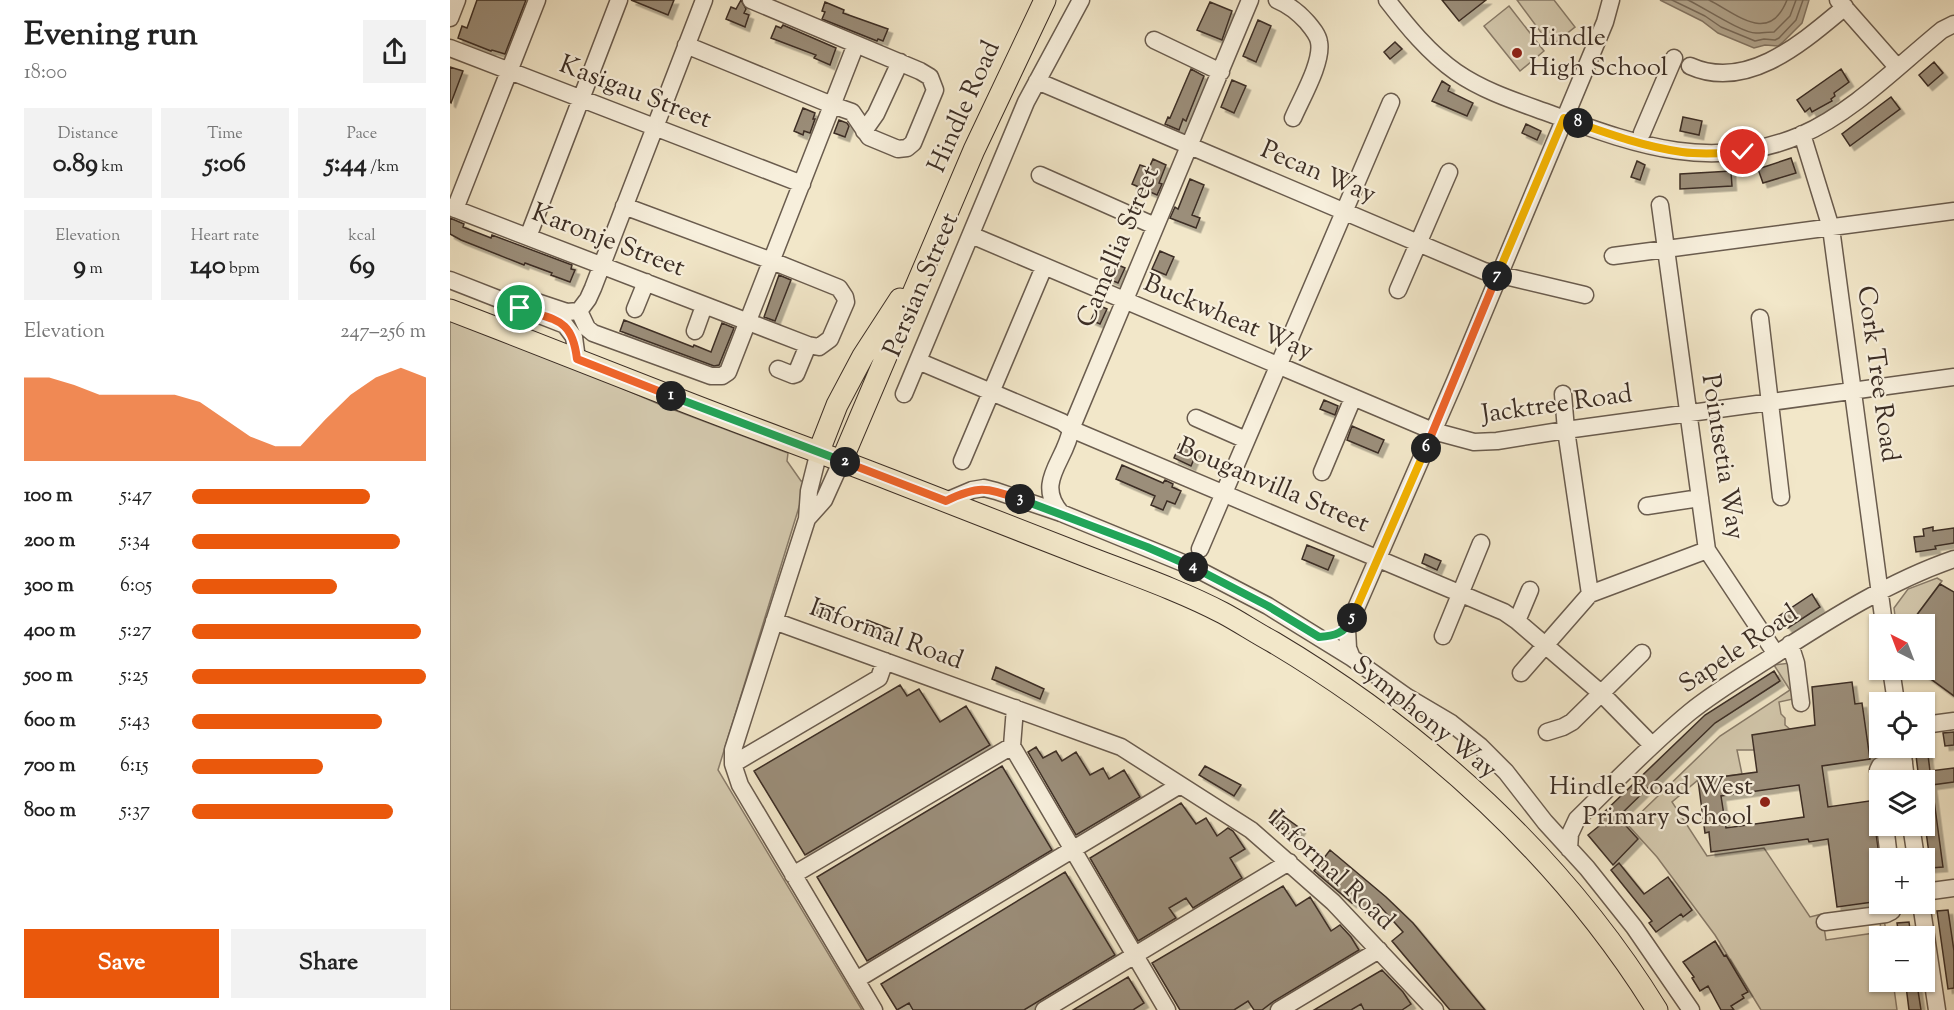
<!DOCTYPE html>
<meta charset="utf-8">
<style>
body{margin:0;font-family:"Sorts Mill Goudy",serif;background:#f2f2f2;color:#222;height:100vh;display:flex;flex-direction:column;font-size:22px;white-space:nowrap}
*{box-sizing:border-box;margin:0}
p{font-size:20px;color:#767676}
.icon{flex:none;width:33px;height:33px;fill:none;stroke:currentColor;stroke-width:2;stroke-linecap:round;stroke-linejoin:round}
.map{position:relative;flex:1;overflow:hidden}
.panel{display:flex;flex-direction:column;background:#fff;width:450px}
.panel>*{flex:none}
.needle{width:39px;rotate:318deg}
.buttons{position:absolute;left:1419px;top:614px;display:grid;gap:12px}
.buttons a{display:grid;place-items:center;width:66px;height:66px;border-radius:0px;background:#fff;box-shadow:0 2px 4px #0004;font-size:30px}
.pin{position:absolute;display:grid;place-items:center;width:51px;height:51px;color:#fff;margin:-26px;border:3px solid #fff;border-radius:50%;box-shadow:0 2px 6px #0007}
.km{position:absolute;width:30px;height:30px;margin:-15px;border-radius:50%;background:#222;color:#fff;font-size:16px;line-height:30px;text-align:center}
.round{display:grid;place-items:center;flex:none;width:63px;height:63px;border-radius:0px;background:#f2f2f2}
.head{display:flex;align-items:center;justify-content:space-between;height:102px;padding:0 24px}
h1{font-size:33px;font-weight:700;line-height:45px}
.metrics{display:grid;grid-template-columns:repeat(3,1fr);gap:9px;height:102px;padding:6px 24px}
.metrics div{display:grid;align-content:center;border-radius:0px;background:#f2f2f2;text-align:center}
.metrics b{font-size:26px;font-weight:700}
.metrics small{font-size:16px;font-weight:400}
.metrics p{font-size:16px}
.chart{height:168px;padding:12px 24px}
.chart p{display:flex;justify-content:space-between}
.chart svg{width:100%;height:108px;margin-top:6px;fill:#ea580c;opacity:.7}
.primary-button{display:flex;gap:12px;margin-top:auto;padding:12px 24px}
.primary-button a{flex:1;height:69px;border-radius:0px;background:#ea580c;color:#fff;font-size:24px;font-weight:700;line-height:69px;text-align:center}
.primary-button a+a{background:#f2f2f2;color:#222}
ul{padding:0 24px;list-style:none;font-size:20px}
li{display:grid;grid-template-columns:96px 72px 1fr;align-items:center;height:45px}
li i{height:15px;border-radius:8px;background:#ea580c}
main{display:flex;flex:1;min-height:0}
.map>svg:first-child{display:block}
</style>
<main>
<section class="panel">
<div class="head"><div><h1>Evening run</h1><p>18:00</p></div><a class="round"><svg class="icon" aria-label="share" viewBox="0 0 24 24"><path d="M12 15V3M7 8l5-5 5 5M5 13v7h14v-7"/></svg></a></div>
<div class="metrics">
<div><p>Distance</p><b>0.89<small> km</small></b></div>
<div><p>Time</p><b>5:06</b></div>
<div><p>Pace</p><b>5:44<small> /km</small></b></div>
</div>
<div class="metrics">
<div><p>Elevation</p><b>9<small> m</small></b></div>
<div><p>Heart rate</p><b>140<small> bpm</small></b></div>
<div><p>kcal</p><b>69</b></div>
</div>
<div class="chart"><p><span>Elevation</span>247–256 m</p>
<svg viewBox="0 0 160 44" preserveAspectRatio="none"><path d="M0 44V10L10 10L20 13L30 17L40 17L50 17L60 17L70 20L80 27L90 34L100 38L110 38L120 27L130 17L140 10L150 6L160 10V44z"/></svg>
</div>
<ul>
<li><b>100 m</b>5:47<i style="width:76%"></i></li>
<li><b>200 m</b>5:34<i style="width:89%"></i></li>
<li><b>300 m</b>6:05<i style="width:62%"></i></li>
<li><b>400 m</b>5:27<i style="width:98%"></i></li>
<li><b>500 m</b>5:25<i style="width:100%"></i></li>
<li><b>600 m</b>5:43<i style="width:81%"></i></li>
<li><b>700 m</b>6:15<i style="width:56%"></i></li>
<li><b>800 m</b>5:37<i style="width:86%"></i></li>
</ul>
<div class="primary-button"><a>Save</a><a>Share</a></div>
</section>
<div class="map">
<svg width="1504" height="1010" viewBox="0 0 1504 1010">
<defs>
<filter id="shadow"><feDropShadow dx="4.5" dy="4.5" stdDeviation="0" flood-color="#0004"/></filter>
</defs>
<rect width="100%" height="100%" fill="#f2e7c9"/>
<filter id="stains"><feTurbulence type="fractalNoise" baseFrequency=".00333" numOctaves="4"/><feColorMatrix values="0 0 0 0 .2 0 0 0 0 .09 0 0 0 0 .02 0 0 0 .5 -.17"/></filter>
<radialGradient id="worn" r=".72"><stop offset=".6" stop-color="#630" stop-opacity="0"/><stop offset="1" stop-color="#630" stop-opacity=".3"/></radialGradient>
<path fill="#d3c8ad" stroke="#887b69" stroke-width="1.5" d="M1067,0H1104L1125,27L1101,46Z
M1059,6L1094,51L1070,71L1034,26Z
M0,319L116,364L211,405L338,453L337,461L351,481H357L268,770L412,1010H0Z
M1487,578L1492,581L1460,624H1446L1444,608L1458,589Z
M1340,663L1343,699L1329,702L1331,714L1335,718V725L1341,730L1304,750H1287L1292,774L1248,780L1222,802L1257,856L1314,848L1360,917L1372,914L1376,940L1431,932L1430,921L1434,920L1437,936H1430V981H1443L1447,1010H1311L1265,935L1207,857L1178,825L1270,736L1340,690L1324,665Z"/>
<path fill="#b4a891" stroke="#847766" stroke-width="1.5" d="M1210,0H1359L1352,23L1333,42L1328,46L1315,45L1304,48L1268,33L1252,21Z"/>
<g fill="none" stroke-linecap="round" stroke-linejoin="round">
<path stroke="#786b5b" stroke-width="1.5" d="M1222,0L1255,16L1271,27L1305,41L1314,39L1325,40L1329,38L1346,20L1353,0
M1238,0C1253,7 1292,33 1306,33C1311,33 1319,32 1324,32L1340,16L1346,0
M1259,0C1287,14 1319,45 1337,0"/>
</g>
<path fill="#9b8e7a" stroke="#3c2e25" stroke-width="1.5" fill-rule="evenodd" filter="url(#shadow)" d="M27,0H76L55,54L42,50L41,51L8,38L12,26L17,28Z
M181,0H224L218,15Z
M291,0L296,9L294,13L299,15L295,27L276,19L281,7L286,9Z
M992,0H1036L1009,21Z
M375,2L394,10L393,13L438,29L433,41L428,39L427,41L372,19L375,12L372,11Z
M760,2L782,11L772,40L747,30Z
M808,20L821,26L806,62L793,56Z
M333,25L386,48L380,65L364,58L366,55L321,38L326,26L331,28Z
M945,42L952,49L940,59L934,52Z
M1484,62L1493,73L1478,86L1469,75Z
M0,67L13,71L1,103L0,102Z
M741,69L754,76L736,121L733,119L729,130L715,124L718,117L720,118Z
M1391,69L1399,82L1384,93L1385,96L1381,99L1382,101L1362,112L1360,108L1355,112L1347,100Z
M782,80L796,86L784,113L771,107Z
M992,81L1000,86L998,91L1023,103L1017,116L982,101Z
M1441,97L1450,109L1400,146L1392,134Z
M353,108L365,113L363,119H365L360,133L354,131L353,135L344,131Z
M1233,117L1252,121L1249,135L1230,131Z
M389,120L397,123L399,126L395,137L384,133Z
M1076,124L1091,131L1087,140L1072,133Z
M1341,158L1346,173L1313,183L1308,169Z
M703,159L716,165L709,183L712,184L707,195L682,184L690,165L699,168Z
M1187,161L1195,165L1190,180L1181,177Z
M1281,171L1282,186L1230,189V174Z
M740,179L754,185L742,215L750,218L746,228L720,218L725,207L728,209Z
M0,218L14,224L13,227L41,238L42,235L122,265L121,269L125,270L120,282L101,275L102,273L75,263L74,265L11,240L0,234Z
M710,251L724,257L716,275L702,269Z
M666,264L675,268L668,283L659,279Z
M329,275L341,280L325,321L314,317Z
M648,305L657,309L650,324L641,320Z
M174,320L243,347L244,345L261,352L272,323L284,328L269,365L264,366L170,331Z
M874,400L888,406L885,415L870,409Z
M902,426L934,440L928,453L897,440Z
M730,444L747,452L741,466L724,458Z
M672,465L713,483L715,480L723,484L722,487L731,491L725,504L717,501L713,510L701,505L705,496L666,479Z
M1483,527V531L1504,528V543L1485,546L1486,549L1466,552L1464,537L1474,536L1473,529Z
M857,545L884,556L878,570L852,559Z
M975,554L991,561L987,570L972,563Z
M1490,584L1504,592V696L1474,674V624H1460Z
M1362,594L1370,607L1338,628L1329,616Z
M366,602L384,608L380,618L363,612Z
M417,620L440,629L436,640L413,631Z
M546,667L594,689L590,699L542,679Z
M1324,671L1330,681L1265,723L1168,817L1188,839L1163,865L1138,835L1154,822L1149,817L1255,715Z
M1402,682L1405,704L1412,703L1420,759L1372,766L1378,807L1426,800L1428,817L1425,826L1430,862V901L1387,907L1378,839L1359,842L1358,839L1261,852L1259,832L1255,833L1248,780L1307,772L1302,735L1365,725L1362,687ZM1349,785L1354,817L1276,828L1271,796Z
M450,685L457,696L469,689L490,722L516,706L540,745L355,855L304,771Z
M1504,732V745L1495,746L1493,733Z
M586,747L593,758L606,751L612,761L626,752L640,775L653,768L659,779L674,770L690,797L626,835L578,752Z
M1465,747H1477L1480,771L1504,768V782L1482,785L1493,867L1481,868L1474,817V779L1469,780Z
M552,766L602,850L417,961L367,877Z
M755,766L791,785L784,796L749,775Z
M731,803L746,824L756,818L767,836L778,828L783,831L795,849L780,858L792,878L743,908L736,898L719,908L726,918L688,941L640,858Z
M825,810L851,829L845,838L819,819Z
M880,850L936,897L963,923L1035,1010H1000L942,941L953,932L928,904L918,915L906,901L902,903L864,871Z
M1169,863L1194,894L1218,877L1242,910L1233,917L1231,914L1206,932L1199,923L1202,921L1161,870Z
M615,872L665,955L574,1010H463L459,1003L447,1010L431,984Z
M833,886L846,906L860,897L881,931L890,925L901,937L909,950L824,1001L812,1010H804L798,1001L784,1010H730L702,963Z
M1498,910L1504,951V988L1498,989L1487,911Z
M1459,922L1461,936H1449L1447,923Z
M1265,941L1274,956L1276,955L1298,992L1292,995L1294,998L1281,1006L1284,1010H1271L1258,986L1250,991L1242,978L1244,977L1233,962Z
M932,970L953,992L961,1004L952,1010H914L911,1004L901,1010H864Z
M678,977L694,1003L683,1010H623Z
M1467,984L1471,1010H1459L1456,986Z"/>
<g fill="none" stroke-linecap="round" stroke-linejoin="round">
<defs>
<path id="minor" d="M827,0C839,5 848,12 857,22C862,28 868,35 869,42C873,62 851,99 843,118
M937,0C957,26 979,53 1006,72C1035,92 1068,102 1101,114C1187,145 1261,173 1351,135C1402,113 1449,65 1492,30L1504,24
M1388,0L1447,67
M0,18L7,0
M704,40L771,72
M236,45L382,105L402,112L419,137L448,149L457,148L463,143L485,90L480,77L470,71L301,0
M0,48L352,184
M1240,66C1298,92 1354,41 1395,7
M587,81L1034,271L1135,295
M414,131L426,114L450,62
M1192,133L1224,58
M1352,134L1381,228L1434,624
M590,175L705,226
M1210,205L1257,550L1326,654
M0,207L358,345L369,347L380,339L396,302L395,297L389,288L322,261L174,206
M5,209L87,0
M521,235L983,431L1024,442L1047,441L1116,430L1504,377
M78,237L169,0
M1163,256L1504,211
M0,280L115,325L124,337L127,359
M948,290L999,172
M87,302L117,312L129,311
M185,309L196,282
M129,311L137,328L143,333L261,376H272L278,372L406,44
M129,311L138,299L143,288L254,0
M1310,318L1331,497
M245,331L254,306
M468,361L612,422L621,429L1054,612L1067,621L1152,694L1202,745
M328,369L343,375L346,374L358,345
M454,394L576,102L631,0
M1113,394L1116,430L1140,594
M746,418L796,440
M369,451L359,491L357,519L283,750V764L290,785L424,1010
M512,461L594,267
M872,472L903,398
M496,501L522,490L534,488L546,491L611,513L743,567L818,606L902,658L957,697L1001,723L1030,746L1056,772L1095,822L1137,868L1184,927L1241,1010
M1197,506L1250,498
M611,513C584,482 616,461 621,429L800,0
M357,519L374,500L392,460
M750,549L941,102
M324,621L671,747L801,830L883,902L985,1010
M1067,621L1080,590
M993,636L1031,543
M1340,644L1346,663L1351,703
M902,658L898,648L897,629L1005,381L1155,22L1161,0
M1441,669L1446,702
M1071,673L1140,594L1257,550
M565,708L562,746L717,1010
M1474,725L1504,721
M1097,732L1113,727L1122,722L1192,653
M1452,747L1456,780
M283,764L429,678L435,661
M1430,781L1428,770L1430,766L1454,762
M1435,825L1439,858
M1461,825L1466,858
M1119,849L1120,834L1127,819C1164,783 1200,745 1240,712C1266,691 1295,674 1323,656C1380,619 1440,581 1504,559
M343,875L562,746
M1474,892L1504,888
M1471,903L1487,1010
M1375,922L1436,914L1442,911L1445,903
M406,980L730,785
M594,1010L839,862
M829,1010L929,950"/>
<path id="major" d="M0,310C78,340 156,371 233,401C302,428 372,453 441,480C504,504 565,529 628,553C676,572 727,589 773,613C790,622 806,633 823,642C976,733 1113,858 1207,1010
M369,451L387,405L413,356L450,299
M392,460L524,150L595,0"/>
</defs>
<use href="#minor" stroke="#6a5c4e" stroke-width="19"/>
<use href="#major" stroke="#3c2e25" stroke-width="23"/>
<use href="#minor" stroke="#f7efdc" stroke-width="16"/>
<use href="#major" stroke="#f2e7c9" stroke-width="21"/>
</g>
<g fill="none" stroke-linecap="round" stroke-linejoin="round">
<defs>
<path id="split-1" d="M70,308C105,321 122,317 127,359L221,396"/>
<path id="split-2" d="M221,396L395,462"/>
<path id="split-3" d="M395,462L496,501C529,485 536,488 570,499"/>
<path id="split-4" d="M570,499L697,547L743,567"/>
<path id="split-5" d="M743,567L818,606L869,637C885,636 895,633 902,618"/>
<path id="split-6" d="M902,618L976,448"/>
<path id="split-7" d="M976,448L1047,276"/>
<path id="split-8" d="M1047,276L1114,118L1128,123"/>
<path id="split-9" d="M1128,123C1162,135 1196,147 1232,152C1252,155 1273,153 1293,152"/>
</defs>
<use href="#split-1" stroke="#fff" stroke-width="12"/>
<use href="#split-2" stroke="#fff" stroke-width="12"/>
<use href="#split-3" stroke="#fff" stroke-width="12"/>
<use href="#split-4" stroke="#fff" stroke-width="12"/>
<use href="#split-5" stroke="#fff" stroke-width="12"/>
<use href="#split-6" stroke="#fff" stroke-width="12"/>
<use href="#split-7" stroke="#fff" stroke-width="12"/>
<use href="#split-8" stroke="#fff" stroke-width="12"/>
<use href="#split-9" stroke="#fff" stroke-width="12"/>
<use href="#split-1" stroke="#f0652b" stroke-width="8"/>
<use href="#split-2" stroke="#22a559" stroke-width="8"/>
<use href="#split-3" stroke="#f0652b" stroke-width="8"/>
<use href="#split-4" stroke="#22a559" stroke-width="8"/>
<use href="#split-5" stroke="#22a559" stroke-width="8"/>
<use href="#split-6" stroke="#f5b400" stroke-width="8"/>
<use href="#split-7" stroke="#f0652b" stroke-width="8"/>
<use href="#split-8" stroke="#f5b400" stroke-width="8"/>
<use href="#split-9" stroke="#f5b400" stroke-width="8"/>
</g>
<g fill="#8f2418" stroke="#f7efdc" stroke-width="2">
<circle cx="1067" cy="53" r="6"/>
<circle cx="1315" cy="802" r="6"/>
</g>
<g text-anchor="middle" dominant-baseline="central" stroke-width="4.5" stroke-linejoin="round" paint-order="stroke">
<g font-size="26" fill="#3c2e25" stroke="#f7efdc" text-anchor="start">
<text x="1079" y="38">Hindle<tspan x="1079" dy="30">High School</tspan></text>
<text x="1303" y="787" text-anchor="end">Hindle Road West<tspan x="1303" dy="30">Primary School</tspan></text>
</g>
<g font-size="26" fill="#3c2e25" stroke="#f7efdc">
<text transform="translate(185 93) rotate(21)">Kasigau Street</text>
<text transform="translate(515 107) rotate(-66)">Hindle Road</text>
<text transform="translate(868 173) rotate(23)">Pecan Way</text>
<text transform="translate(158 241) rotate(21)">Karonje Street</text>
<text transform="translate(669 247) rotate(-67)">Camellia Street</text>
<text transform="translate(472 285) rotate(-67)">Persian Street</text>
<text transform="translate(778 318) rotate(23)">Buckwheat Way</text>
<text transform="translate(1427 374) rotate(82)">Cork Tree Road</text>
<text transform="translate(1107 405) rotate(-8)">Jacktree Road</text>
<text transform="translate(1272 457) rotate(81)">Pointsetia Way</text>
<text transform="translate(823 486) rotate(23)">Bouganvilla Street</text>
<text transform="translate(436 635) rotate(20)">Informal Road</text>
<text transform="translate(1289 650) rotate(-34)">Sapele Road</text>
<text transform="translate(974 718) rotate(39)">Symphony Way</text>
<text transform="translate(881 871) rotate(43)">Informal Road</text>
</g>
</g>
<rect width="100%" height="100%" filter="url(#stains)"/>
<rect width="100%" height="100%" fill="url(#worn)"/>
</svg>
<div class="buttons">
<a><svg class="needle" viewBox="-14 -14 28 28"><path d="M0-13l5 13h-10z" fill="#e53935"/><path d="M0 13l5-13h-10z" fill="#767676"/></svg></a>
<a><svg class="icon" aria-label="locate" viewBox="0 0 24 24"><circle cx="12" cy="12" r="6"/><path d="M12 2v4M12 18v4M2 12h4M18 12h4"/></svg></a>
<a><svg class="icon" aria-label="layers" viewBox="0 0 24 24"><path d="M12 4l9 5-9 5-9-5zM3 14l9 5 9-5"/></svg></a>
<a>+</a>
<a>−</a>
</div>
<div class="pin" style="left:70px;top:308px;background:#1e9e55"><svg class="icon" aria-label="arrive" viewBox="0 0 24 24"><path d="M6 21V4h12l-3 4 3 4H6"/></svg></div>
<div class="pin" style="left:1293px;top:152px;background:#d93025"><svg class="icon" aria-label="check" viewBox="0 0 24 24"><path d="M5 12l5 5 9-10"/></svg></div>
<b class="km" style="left:221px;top:396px">1</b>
<b class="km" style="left:395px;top:462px">2</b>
<b class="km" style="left:570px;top:499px">3</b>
<b class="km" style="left:743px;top:567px">4</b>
<b class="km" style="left:902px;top:618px">5</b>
<b class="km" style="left:976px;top:448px">6</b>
<b class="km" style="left:1047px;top:276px">7</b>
<b class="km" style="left:1128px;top:123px">8</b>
</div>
</main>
